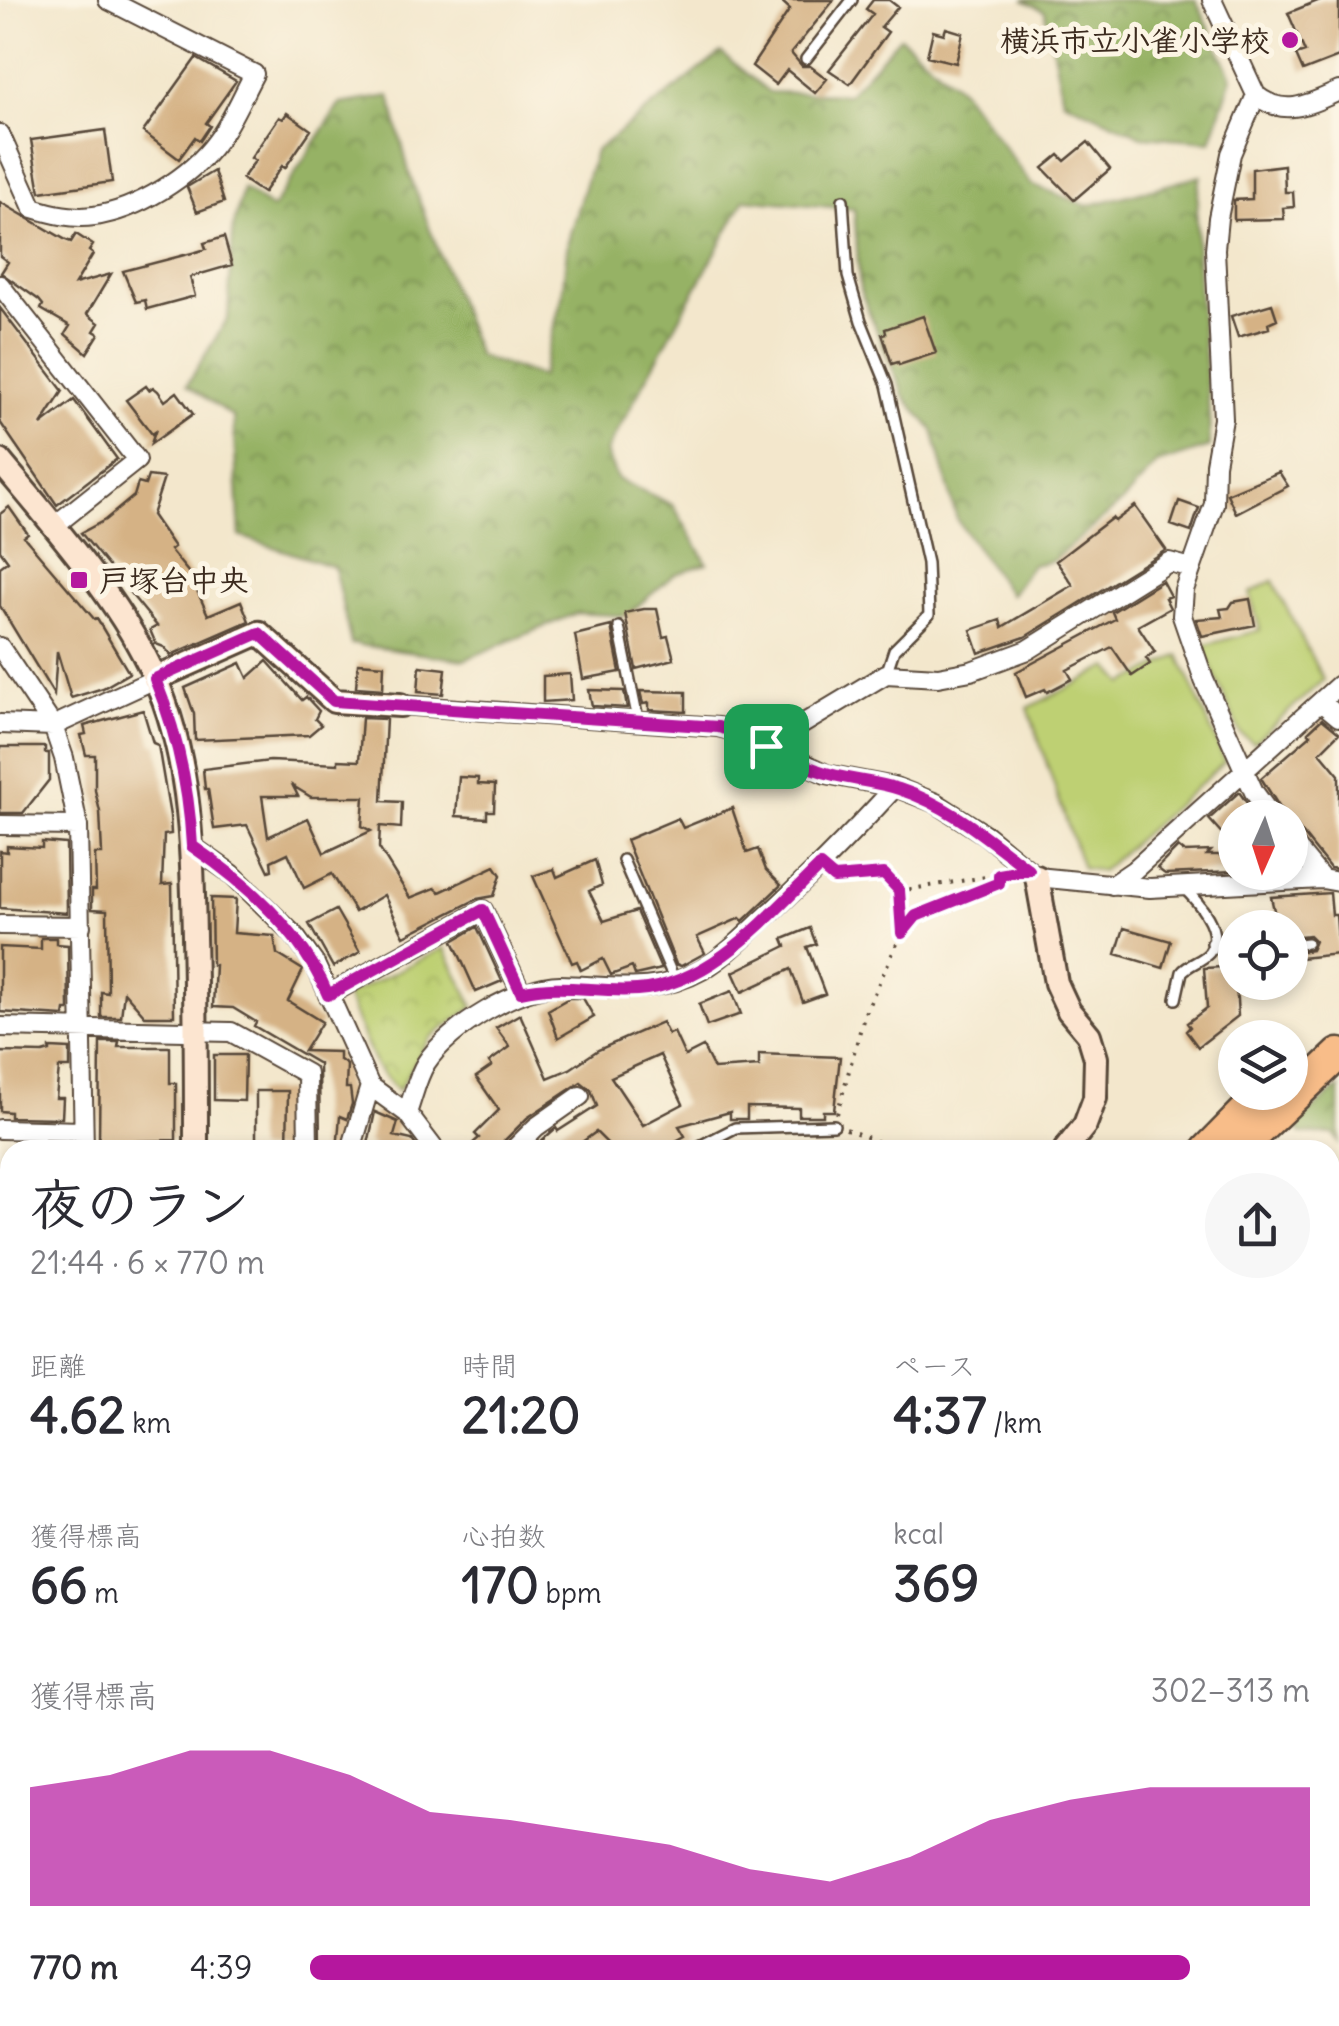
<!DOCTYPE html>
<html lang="ja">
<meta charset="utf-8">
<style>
body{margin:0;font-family:Delius,"Klee One",sans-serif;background:#f7f7f7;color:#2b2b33;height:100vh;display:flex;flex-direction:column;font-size:38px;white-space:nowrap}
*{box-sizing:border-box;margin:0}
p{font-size:32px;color:#7c7c81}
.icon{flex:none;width:55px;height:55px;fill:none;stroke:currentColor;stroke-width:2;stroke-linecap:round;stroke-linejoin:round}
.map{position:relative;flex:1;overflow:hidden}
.sheet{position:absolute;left:0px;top:1140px;width:1340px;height:888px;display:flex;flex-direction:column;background:#fff;border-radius:30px 30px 0 0;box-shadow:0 5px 15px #0003}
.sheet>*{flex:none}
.needle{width:65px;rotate:183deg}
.fabs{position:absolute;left:1218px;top:800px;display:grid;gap:20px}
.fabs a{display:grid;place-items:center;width:90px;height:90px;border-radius:50%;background:#fff;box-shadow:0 5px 15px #0003;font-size:50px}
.pin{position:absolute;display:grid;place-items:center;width:85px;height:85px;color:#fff;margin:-42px;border-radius:20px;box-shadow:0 5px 15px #0006}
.round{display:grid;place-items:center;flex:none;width:105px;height:105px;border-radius:52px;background:#f7f7f7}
.headline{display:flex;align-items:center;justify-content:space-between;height:170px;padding:0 30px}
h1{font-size:55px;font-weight:700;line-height:75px}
.stats{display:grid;grid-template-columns:repeat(3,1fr);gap:15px;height:170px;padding:10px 30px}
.stats div{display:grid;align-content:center}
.stats b{font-size:50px;font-weight:700}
.stats small{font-size:28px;font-weight:400}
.stats p{font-size:28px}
.chart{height:280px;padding:20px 30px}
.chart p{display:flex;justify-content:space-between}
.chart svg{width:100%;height:180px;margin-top:10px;fill:#b5179e;opacity:.7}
ul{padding:0 30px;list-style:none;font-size:32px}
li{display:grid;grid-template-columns:160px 120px 1fr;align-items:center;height:75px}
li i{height:25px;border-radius:12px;background:#b5179e}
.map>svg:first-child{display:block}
</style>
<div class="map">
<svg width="1339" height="2026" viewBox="0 0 1339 2026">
<defs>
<pattern id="forest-crowns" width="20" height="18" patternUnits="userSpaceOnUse" patternTransform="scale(2.5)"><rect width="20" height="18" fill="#96b265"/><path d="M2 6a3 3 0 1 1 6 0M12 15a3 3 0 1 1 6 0" fill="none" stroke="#7c9153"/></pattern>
<pattern id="park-crowns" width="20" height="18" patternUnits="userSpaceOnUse" patternTransform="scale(2.5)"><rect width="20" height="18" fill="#bed073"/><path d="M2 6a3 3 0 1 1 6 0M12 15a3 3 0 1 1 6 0" fill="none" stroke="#a4b363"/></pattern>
</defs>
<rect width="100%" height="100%" fill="#fcf5e5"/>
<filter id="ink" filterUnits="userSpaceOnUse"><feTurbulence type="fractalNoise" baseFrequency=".01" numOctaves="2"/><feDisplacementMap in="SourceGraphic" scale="20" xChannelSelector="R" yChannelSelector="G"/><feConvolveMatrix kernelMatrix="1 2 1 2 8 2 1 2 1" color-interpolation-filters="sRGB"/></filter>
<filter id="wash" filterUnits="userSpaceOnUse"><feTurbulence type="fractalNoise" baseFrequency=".0048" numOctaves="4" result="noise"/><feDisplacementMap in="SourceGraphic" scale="40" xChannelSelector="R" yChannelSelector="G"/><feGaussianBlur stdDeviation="2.25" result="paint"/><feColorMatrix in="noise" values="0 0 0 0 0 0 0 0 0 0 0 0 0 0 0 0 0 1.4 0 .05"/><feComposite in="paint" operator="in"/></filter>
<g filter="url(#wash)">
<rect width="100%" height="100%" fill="#f3e7cc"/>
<path fill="#bed073" stroke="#7c7d48" stroke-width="2.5" d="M1273,581L1323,680L1254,743L1240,733L1202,646L1260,630L1250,593Z
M1179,655L1225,762L1101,871L1082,868L1028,708L1109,667L1124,684Z"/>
<path fill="url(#forest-crowns)" stroke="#686e42" stroke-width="2.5" d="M1023,0H1196L1232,77L1211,141L1142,136L1063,100L1045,11Z
M900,37L962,90L1031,184L1087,206L1201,176C1195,199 1197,222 1197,246C1197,313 1210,379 1210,447L1157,464L1120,504L1052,561L1032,565L1010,595L957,520L933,430L904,396L860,290L854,209L745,199L606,452L617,479L673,505L707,563L675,574L626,616L577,613L464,660L351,644L334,567L240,536L233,417L187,385L228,318L233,229L243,189L272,209L340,104L390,96L410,176L478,356L541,377L562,297L568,240L595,151L721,53L769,92L848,94Z
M1339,1087V1143L1334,1134H1301L1296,1124Z
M961,2018H1105L1126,2026H974Z"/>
<path fill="url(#park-crowns)" stroke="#7c7d48" stroke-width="2.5" d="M444,948L474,1007L430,1038L398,1091L376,1066L346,996Z"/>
<g id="blocks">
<path fill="#d5b285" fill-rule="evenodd" d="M780,0H834L791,53L802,66H810L827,79L815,93L787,70L776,85L752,66L790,9Z
M873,0H889L898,7L881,27L888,32L850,84L829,70L873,14L866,9Z
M1320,0H1339V57L1303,71L1296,55L1305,52L1288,13Z
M946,28L963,33L956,63L927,56L933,31L944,34Z
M196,58L236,81L206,123L210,126L200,141L195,137L179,159L143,132Z
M287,113L311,130L285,168L282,166L263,193L242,179L255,161L251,158L279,117L283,119Z
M105,130L112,182L40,192L31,140Z
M1088,142L1110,169L1074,200L1043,168L1059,155L1065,161Z
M1284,165L1285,192H1293L1294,207L1283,208L1284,219L1234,220V200L1252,199V169Z
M214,171L224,202L197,212L187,187Z
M0,202L66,240L71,242L76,234L93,245L89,251L93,254L75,284L111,274L87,314L99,323L94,331L99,334L87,353L65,334L70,326L41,309L43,305L39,300L1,273L8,262L0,256Z
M224,237L232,265L190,277L195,296L147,309L145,300L136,302L123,271L196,252L206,249L204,243Z
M1272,304L1277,319L1268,323L1269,328L1238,337L1231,316Z
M0,308L63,391L41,425L74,400L117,459L57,505L0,422Z
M923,316L936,353L899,365L898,362L892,364L882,334L886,333L885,329Z
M146,386L149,390L153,387L158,391L165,401L177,392L193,414L151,444L155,432L152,434L126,400Z
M1279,472L1288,486L1236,513L1227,494Z
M148,476L164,478L152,515L174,547L170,550L198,584L195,586L208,615L241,601L249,621L171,655L164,647L156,644L150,630L157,626L81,533L105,520L134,496L138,483L145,485Z
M1179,501L1199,508L1191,532L1171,525Z
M1135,506L1166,550L1025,637L979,653L971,630L1000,620L1002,627L1073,585L1056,561L1112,518L1115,521Z
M9,507L28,534L24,537L95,620L97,619L129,673L103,688L71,698L57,651L54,695L0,606V567L8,561L0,550V514Z
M1162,581L1170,596L1165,598L1170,608L1138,626L1155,652L1146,658L1150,664L1132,676L1112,647L1067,670L1072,679L1047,692L1045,689L1026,697L1016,672L1115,619L1112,612Z
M1250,599L1255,625L1202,636L1196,619L1222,617L1220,609L1229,608L1233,602Z
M644,609H657L663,637L668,636L674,659L636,669L625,613Z
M611,626L620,672L583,679L575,635Z
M267,661L302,700L306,697L319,711L315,719L321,725L309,735L195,740L194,714L185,688L241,663L248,678Z
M358,663L384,665L383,689L356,687Z
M420,666L446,669L443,694L418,692Z
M570,674L572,700L543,702V676Z
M589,690L624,691L627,708L592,706Z
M640,691L686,692V712L649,710V703L643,704Z
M143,710L153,743L158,745L170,816L171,834L164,835L162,885L172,884L174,1016H145L124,992L121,1017H101V992L108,993L107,910L92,909V890H96L95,854H102L100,812L95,790V755H86L81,735L86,734L84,726Z
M362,718L386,719L382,801L402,802L401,828L380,826L379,848L410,898L435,888L440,892L495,866L501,875L494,896L477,899L404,936L384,895L355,912L332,874L304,888L288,853L271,861L272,870L269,871L247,825L214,829L208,789H205L203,769L270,761L338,764V760L359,761ZM293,786L311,797H364L362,826L371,831L324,853L308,818L268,837L262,796H298Z
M1322,719L1339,733L1320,752L1339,775V869L1330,868L1290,818L1285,816L1261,778L1311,735L1308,732Z
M0,747H45V753H49V780L23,813H0Z
M459,777L478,778V784L495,785L494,811H487V818L456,816Z
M1239,792L1254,813L1250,818H1235V830L1226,838L1209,819Z
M732,808L747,853L758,849L766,870L781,885L743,921L740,918L697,937L705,953L681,966L676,964L626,840L678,818L683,828Z
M42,842L66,844L67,913L0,908V851L7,852V846L42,848Z
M1178,847L1184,852L1211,851L1207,855H1235V871L1165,874L1157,868Z
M595,860L602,885L589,891L604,921L636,911L661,969L635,975L632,967L611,975L603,959L581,970L577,961L572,963L533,876L554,869L557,877Z
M1330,893L1332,915H1336L1339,954L1290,959V953L1311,950L1315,941L1309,935L1290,937V928H1278L1271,897Z
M211,898L236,899L234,933L274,936L277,954L303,970L288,1001L322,1022L304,1051L339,1052V1059L347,1065L346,1088H350L352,1104L347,1119L340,1116L337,1150H320L319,1064L254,1026L256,1022L233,1008L213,1007L215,965H212Z
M336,910L360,952L333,967L309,924Z
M477,927L502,981L476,992L453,941Z
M810,928L816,944L807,947L825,994L803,1002L791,969L742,992L733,972L786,946L783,939Z
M1124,928L1171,941L1163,968L1116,954Z
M41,938H56V944L68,945L69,1010H65L64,1016L0,1012V947L41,949Z
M1224,967V969H1235L1238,1016L1198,1047L1186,1031L1190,1027L1187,1023L1207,1008L1204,968Z
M732,991L741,1014L707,1026L699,1004Z
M569,998H583L594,1017L558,1038L548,1010Z
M520,1014L548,1078L570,1069L598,1050L662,1022L668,1034L674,1032L685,1056L703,1047L714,1069L759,1066V1054L840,1057L834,1111H823V1116H799V1108L747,1107V1119H730V1112L679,1126L685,1136L659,1150H614L596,1132L571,1150H531L556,1128L558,1131L597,1106L591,1090L581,1082L527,1118L504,1141L501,1150H465L479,1138L475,1134L499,1110L476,1077L492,1066L489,1062L510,1047L496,1028ZM660,1055L683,1104L643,1125L611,1077Z
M100,1042H119L118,1047H170V1083H176V1140L99,1142Z
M50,1048L70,1049V1068H59L56,1098H63L62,1118L10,1117V1112L0,1111V1052L43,1053L50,1051Z
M214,1055H245L244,1101L214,1100Z
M256,1091H288L287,1150H256Z
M375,1112L398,1122L394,1136L412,1140L419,1150H370L372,1144H368Z"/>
</g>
</g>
<g filter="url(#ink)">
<use href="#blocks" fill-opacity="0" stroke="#574638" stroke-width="2.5"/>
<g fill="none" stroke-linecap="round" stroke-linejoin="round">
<defs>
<path id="lane" d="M806,59L852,0
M843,200L848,276L861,321L887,385L927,563L929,615L894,650L886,674
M619,627L638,720
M623,860L675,981
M1212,943L1235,949
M1290,945L1307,943
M1176,999L1182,972C1189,964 1202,961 1209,953C1225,931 1198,902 1184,888
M692,1150L735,1128L834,1125
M0,1835L10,1834"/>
<path id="street" d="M1212,0L1256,95C1284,118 1310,104 1339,91
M1256,95L1231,154L1218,218L1215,249L1223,419L1215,464L1214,504L1184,590L1182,616L1204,680L1254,792L1273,818
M0,134L33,208C53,214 73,219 94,216C137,210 191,177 217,141C232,121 242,96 254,74L108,0
M0,285L137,460L54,526
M0,647L53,726L64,758L78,826L84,1150
M1321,702L1339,717
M400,705L718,727L735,731L826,774L895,787L936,803L986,835L1037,877L1150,888L1322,879L1339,882
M0,724L53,726L155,679
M766,746L886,674L938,677L971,671L1028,650L1169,562L1191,568
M0,825L78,826
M1290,840L1322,879
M192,846L232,874L294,935L315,964L370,1086L407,1113L435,1150
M1112,885L1134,870L1339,685
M0,925L81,926
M328,995L483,910L521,992
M0,1027L231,1032L307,1074L308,1150
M407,1113C413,1097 417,1077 426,1063C448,1028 520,985 560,985C610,986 656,996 702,970C724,957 742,939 760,922C808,879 852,834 895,787
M0,1129L83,1131
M351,1150L370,1086
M513,1150L536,1127L580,1096
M0,1229H10
M1330,1353L1339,1354
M0,1391H10
M1330,1461L1339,1459
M1330,1501L1339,1550
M1330,1718L1339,1722
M710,2018L711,2026
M790,2018L791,2026
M1268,2018L1271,2026
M102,2026L105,2018
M938,2026L942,2018"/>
<path id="secondary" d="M0,461C49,520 115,595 148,663C191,749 192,843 194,937C196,1008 196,1079 196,1150
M155,679L259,633L334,701L400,705
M1037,877L1056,983L1069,1011L1089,1035L1096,1058L1095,1098L1085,1125L1065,1150
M0,1337L10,1338
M1330,1658L1339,1656
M1330,1821L1339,1826
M0,1979L10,1965"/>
<path id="highway" d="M1207,1150L1264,1092
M1238,1150L1339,1054
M463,2026L467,2018
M495,2026L499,2018"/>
</defs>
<use href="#lane" stroke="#574638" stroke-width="14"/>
<use href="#street" stroke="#574638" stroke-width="22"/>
<use href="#secondary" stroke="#574638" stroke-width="28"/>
<use href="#highway" stroke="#574638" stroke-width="35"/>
<path stroke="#574638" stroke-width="4" stroke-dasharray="2.5 8" stroke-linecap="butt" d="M833,877L884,874L899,891L1004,874
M902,933L917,916L999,883V875
M837,1114L865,1013L902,933L899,891
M846,1129L874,1140L889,1150"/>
<use href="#lane" stroke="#fff" stroke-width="9"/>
<use href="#street" stroke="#fff" stroke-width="18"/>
<use href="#secondary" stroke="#fce5d0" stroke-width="22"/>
<use href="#highway" stroke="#f8bd89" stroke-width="30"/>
</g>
</g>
<g fill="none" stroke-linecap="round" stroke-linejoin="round" filter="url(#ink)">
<defs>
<path id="route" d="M259,633L334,701L718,727C753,736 782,758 817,770C843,780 872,780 899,789C951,806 987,838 1029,870L999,875V883L916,916L902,933L899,890L884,874L834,878L820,866C769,915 713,984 637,990C597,993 561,982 521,992L483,910L328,995C302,932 248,884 192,846C189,788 177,733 155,679Z"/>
</defs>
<use href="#route" stroke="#fff" stroke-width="20"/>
<use href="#route" stroke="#b5179e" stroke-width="12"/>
</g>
<g fill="#b5179e" stroke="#fcf5e5" stroke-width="4">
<circle cx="1290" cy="40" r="10"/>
<rect x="69" y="570" width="20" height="20" rx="5"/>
</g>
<g text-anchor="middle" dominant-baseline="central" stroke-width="10" stroke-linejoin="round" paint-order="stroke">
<g font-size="30" font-weight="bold" fill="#3b2a1e" stroke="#fcf5e5" text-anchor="end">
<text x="1270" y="40">横浜市立小雀小学校</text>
<text x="99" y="580" text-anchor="start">戸塚台中央</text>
</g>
</g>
</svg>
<div class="fabs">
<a><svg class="needle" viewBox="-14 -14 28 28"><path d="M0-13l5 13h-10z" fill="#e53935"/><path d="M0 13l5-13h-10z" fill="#7c7c81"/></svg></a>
<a><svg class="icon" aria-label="locate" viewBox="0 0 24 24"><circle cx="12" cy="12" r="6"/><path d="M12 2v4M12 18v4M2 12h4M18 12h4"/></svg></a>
<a><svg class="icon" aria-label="layers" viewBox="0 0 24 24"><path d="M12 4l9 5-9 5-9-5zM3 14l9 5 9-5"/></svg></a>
</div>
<div class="pin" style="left:766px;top:746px;background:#1e9e55"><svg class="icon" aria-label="arrive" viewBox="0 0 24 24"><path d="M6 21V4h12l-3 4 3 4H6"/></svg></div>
<section class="sheet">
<div class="headline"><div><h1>夜のラン</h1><p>21:44 · 6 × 770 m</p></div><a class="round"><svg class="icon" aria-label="share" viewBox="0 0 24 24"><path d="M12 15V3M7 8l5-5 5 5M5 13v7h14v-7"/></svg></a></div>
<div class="stats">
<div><p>距離</p><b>4.62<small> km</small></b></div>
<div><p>時間</p><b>21:20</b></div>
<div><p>ペース</p><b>4:37<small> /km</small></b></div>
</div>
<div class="stats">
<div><p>獲得標高</p><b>66<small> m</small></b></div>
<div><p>心拍数</p><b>170<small> bpm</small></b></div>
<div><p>kcal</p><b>369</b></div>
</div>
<div class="chart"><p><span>獲得標高</span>302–313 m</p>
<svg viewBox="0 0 160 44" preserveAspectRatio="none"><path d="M0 44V15L10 12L20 6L30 6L40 12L50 21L60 23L70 26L80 29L90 35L100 38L110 32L120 23L130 18L140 15L150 15L160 15V44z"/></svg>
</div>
<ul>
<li><b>770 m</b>4:39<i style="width:88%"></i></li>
</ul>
</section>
</div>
